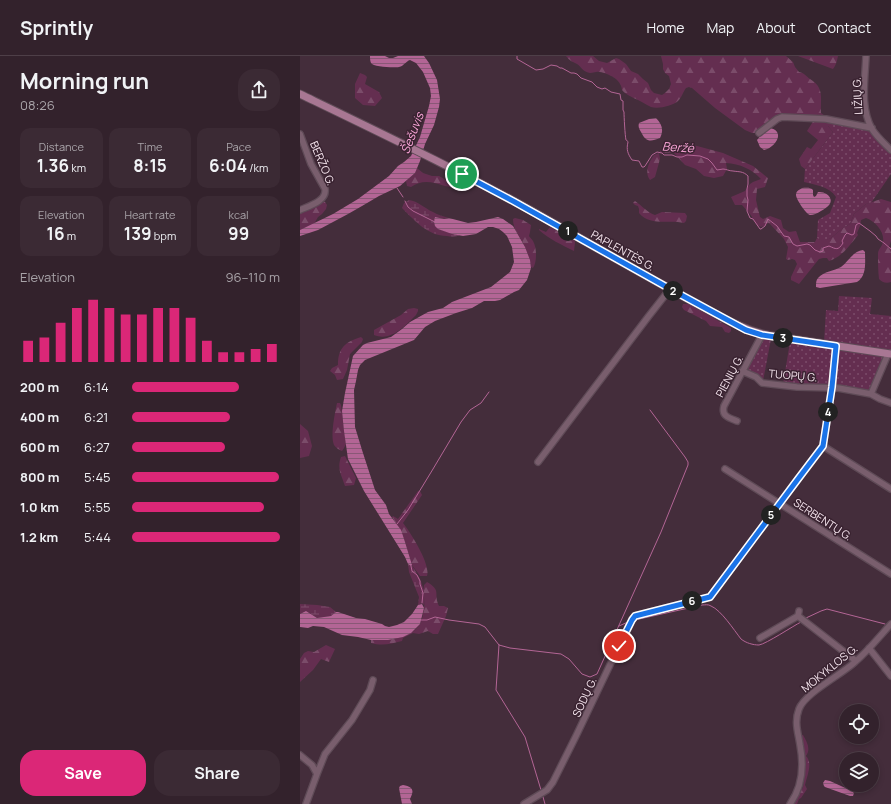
<!DOCTYPE html>
<meta charset="utf-8">
<style>
body{margin:0;font-family:Manrope,sans-serif;background:#3b2a34;color:#f1f3f6;height:100vh;display:flex;flex-direction:column;font-size:15px;white-space:nowrap}
*{box-sizing:border-box;margin:0}
p{font-size:13px;color:#a9a4a9}
.icon{flex:none;width:22px;height:22px;fill:none;stroke:currentColor;stroke-width:2;stroke-linecap:round;stroke-linejoin:round}
.map{position:relative;flex:1;overflow:hidden}
.details{display:flex;flex-direction:column;background:#33222c;width:300px}
.details>*{flex:none}
.fabs{position:absolute;left:539px;top:648px;display:grid;gap:8px}
.fabs a{display:grid;place-items:center;width:40px;height:40px;border-radius:50%;background:#33222c;box-shadow:0 2px 6px #0003,0 0 0 1px #4e3f48;font-size:20px}
.pin{position:absolute;display:grid;place-items:center;width:34px;height:34px;color:#fff;margin:-17px;border:2px solid #fff;border-radius:50%;box-shadow:0 1px 4px #0007}
.km{position:absolute;width:20px;height:20px;margin:-10px;border-radius:50%;background:#222;color:#fff;font-size:11px;line-height:20px;text-align:center}
.round{display:grid;place-items:center;flex:none;width:42px;height:42px;border-radius:16px;background:#3b2a34}
.head{display:flex;align-items:center;justify-content:space-between;height:68px;padding:0 20px}
h1{font-size:22px;font-weight:700;line-height:30px}
.figures{display:grid;grid-template-columns:repeat(3,1fr);gap:6px;height:68px;padding:4px 20px}
.figures div{display:grid;align-content:center;border-radius:10px;background:#3b2a34;text-align:center}
.figures b{font-size:17px;font-weight:700}
.figures small{font-size:11px;font-weight:400}
.figures p{font-size:11px}
.chart{height:112px;padding:8px 20px}
.chart p{display:flex;justify-content:space-between}
.chart svg{width:100%;height:72px;margin-top:4px;stroke:#db2777;stroke-width:6}
.action{display:flex;gap:8px;margin-top:auto;padding:8px 20px}
.action a{flex:1;height:46px;border-radius:16px;background:#db2777;color:#fff;font-size:16px;font-weight:700;line-height:46px;text-align:center}
.action a+a{background:#3b2a34;color:#f1f3f6}
ul{padding:0 20px;list-style:none;font-size:13px}
li{display:grid;grid-template-columns:64px 48px 1fr;align-items:center;height:30px}
li i{height:10px;border-radius:5px;background:#db2777}
header{display:flex;align-items:center;gap:24px;box-sizing:border-box;height:56px;padding:0 20px;background:#33222c;border-bottom:1px solid #4e3f48}
header strong{font-size:19px}
nav{display:flex;gap:22px;margin-inline-start:auto;font-size:14px}
main{display:flex;flex:1;min-height:0}
.map>svg:first-child{display:block}
</style>
<header>
<strong>Sprintly</strong>
<nav><a>Home</a><a>Map</a><a>About</a><a>Contact</a></nav>
</header>
<main>
<section class="details">
<div class="head"><div><h1>Morning run</h1><p>08:26</p></div><a class="round"><svg class="icon" aria-label="share" viewBox="0 0 24 24"><path d="M12 15V3M7 8l5-5 5 5M5 13v7h14v-7"/></svg></a></div>
<div class="figures">
<div><p>Distance</p><b>1.36<small> km</small></b></div>
<div><p>Time</p><b>8:15</b></div>
<div><p>Pace</p><b>6:04<small> /km</small></b></div>
</div>
<div class="figures">
<div><p>Elevation</p><b>16<small> m</small></b></div>
<div><p>Heart rate</p><b>139<small> bpm</small></b></div>
<div><p>kcal</p><b>99</b></div>
</div>
<div class="chart"><p><span>Elevation</span>96–110 m</p>
<svg viewBox="0 0 160 44" preserveAspectRatio="none"><path d="M5 44V31M15 44V29M25 44V20M35 44V11M45 44V6M55 44V11M65 44V15M75 44V15M85 44V11M95 44V11M105 44V17M115 44V31M125 44V38M135 44V38M145 44V36M155 44V33"/></svg>
</div>
<ul>
<li><b>200 m</b>6:14<i style="width:72%"></i></li>
<li><b>400 m</b>6:21<i style="width:66%"></i></li>
<li><b>600 m</b>6:27<i style="width:63%"></i></li>
<li><b>800 m</b>5:45<i style="width:99%"></i></li>
<li><b>1.0 km</b>5:55<i style="width:89%"></i></li>
<li><b>1.2 km</b>5:44<i style="width:100%"></i></li>
</ul>
<div class="action"><a>Save</a><a>Share</a></div>
</section>
<div class="map">
<svg width="591" height="748" viewBox="0 0 591 748">
<defs>
<pattern id="grass-dots" width="8" height="8" patternUnits="userSpaceOnUse"><rect width="8" height="8" fill="#642e50"/><path d="M2 2h.1M6 6h.1" fill="none" stroke="#7b4c6a" stroke-width="1.8" stroke-linecap="round"/></pattern>
<pattern id="forest-firs" width="22" height="20" patternUnits="userSpaceOnUse"><rect width="22" height="20" fill="#642e50"/><path d="M5 1l3.5 6h-7zM16 11l3.5 6h-7z" fill="#7b4c6a"/></pattern>
<pattern id="wetland-marsh" width="20" height="14" patternUnits="userSpaceOnUse"><rect width="20" height="14" fill="#642e50"/><path d="M1 5h8M5 5V1M11 12h8M15 12V8" fill="none" stroke="#7b4c6a"/></pattern>
<pattern id="water-rules" width="6" height="5" patternUnits="userSpaceOnUse"><rect width="6" height="5" fill="#b36595"/><path d="M0 2.5h6" fill="none" stroke="#895876"/></pattern>
</defs>
<rect width="100%" height="100%" fill="#442d3b"/>
<path fill="url(#grass-dots)" d="M530,65L558,70L569,75L591,97V118L571,147L566,148L554,158L550,168L543,172L531,182L523,186L517,182L518,164L530,157L536,141C529,130 515,129 504,126L505,113L533,76L528,70V67Z
M539,240L572,242L570,258L591,260V296L524,286L526,254L538,255Z
M462,281L471,283L463,325L444,315Z
M490,286L532,292L534,295L530,330L483,328Z
M542,294L589,299L573,336L534,330L537,296L540,295Z"/>
<path fill="url(#forest-firs)" d="M266,0H293L299,5L307,7L316,2L319,3L326,8L331,15L338,18L343,23L348,27L351,34L354,37L362,39L365,37L369,33L371,28L369,20L365,17L363,13V8L361,0H486L493,6L495,11L499,16C504,17 506,20 510,23C525,32 520,42 521,57L525,60V61L480,60L459,74L455,77H452L445,74L415,52L392,32L389,31L386,32C383,36 382,41 378,45C372,50 359,53 351,51C346,49 343,46 338,44C332,41 326,39 322,34C322,33 321,29 320,28C319,25 314,21 311,20C307,18 301,15 296,16C294,16 293,17 290,17C282,16 281,9 275,7C271,5 269,4 266,0Z
M498,0H538C537,5 536,9 533,13Z
M60,17L65,19L67,21L65,28L79,36L82,42L75,50L63,49L55,42V28Z
M514,64L530,65L528,67V70L533,76L505,113L501,110L499,103L507,91L511,93L518,84L507,75Z
M370,88H385L397,90L423,97L453,110L468,122L465,131L457,133L456,144L460,161L463,163L470,160L481,164L483,172L489,176L496,175L500,186H515L517,182L523,185L531,182L543,172L550,168L554,158L566,148L581,143L591,146V185L589,191H591V226C586,228 582,226 579,223C578,215 578,206 578,198C578,193 582,191 583,186C585,176 575,165 566,162L561,164L560,170L557,177L558,179C550,189 542,201 529,205L527,202H523L519,203L499,228L491,224V221L497,208L495,204L492,203L488,204L486,203L488,191L484,183L470,168L468,167L464,170L461,171L457,169L450,158L442,149H435L431,141L445,135L450,128L453,126L461,123C452,113 440,108 426,107L427,113L423,120L414,122L404,120L396,113L385,109L373,96L366,97L360,96L363,90Z
M359,97L360,103L355,121L350,124C344,116 349,106 354,99Z
M117,112L123,117L132,120H139L158,131C153,133 151,131 145,130C133,126 122,123 111,131L107,130L106,125L115,117Z
M21,144L25,146L27,149L26,153L22,158L18,161L14,168L0,174V154Z
M335,145C341,149 348,157 355,159L362,156L385,157L387,160L386,165L384,167C369,163 351,171 339,157V153L338,150L335,149L333,147Z
M215,162L223,164L231,169L230,176L229,180C230,182 232,183 233,185C237,192 237,206 233,212L231,211C230,204 227,196 224,189C220,180 213,174 213,163Z
M250,171L274,183L275,186L274,195C262,189 249,183 239,174V173L246,176Z
M383,248H389L431,272V275L429,277L425,276L422,271L410,270L406,265L384,254L382,251Z
M114,252L118,253V255L116,259C105,270 91,286 74,279V274L101,259L108,253Z
M61,281L63,283L62,286L50,298L47,314L43,323L37,324L35,319L30,315L32,312L38,309C38,292 45,286 61,281Z
M37,347H40L41,349L46,388L44,392L42,395C39,394 36,392 34,389C30,380 35,357 37,347Z
M0,368L8,375L12,390L9,400L0,402Z
M45,400L56,422L54,429L45,430C41,418 37,413 41,401Z
M118,435H120L122,439L103,467C111,477 131,509 127,520H120L112,509L105,486L100,474L92,461L93,460L98,463Z
M127,526C142,535 133,537 139,550H144L148,552L146,560L138,578H133L128,575L119,578L113,577L103,582L102,585C91,588 82,590 71,587V584C88,584 109,584 120,568C122,565 123,558 124,553C125,546 123,537 124,529Z
M26,589L35,593L29,606L21,603L13,614L0,626V603L4,597L8,595L14,596Z
M501,679H503C507,686 511,693 506,700C513,707 507,720 505,729L507,733L501,742L499,743L497,748H493L497,743L503,731L504,724L505,699Z"/>
<path fill="url(#wetland-marsh)" d="M109,144C118,145 124,152 133,156C138,159 143,160 149,162L134,164C134,166 134,168 136,170C139,175 154,178 160,179C156,181 152,181 147,180C128,180 115,165 102,152L104,147Z
M108,508L111,510L112,509L120,523L124,534V549L122,547L118,549L119,541L109,516Z
M0,548L17,549L30,551L36,556L31,560L17,562L6,555L0,558Z"/>
<path fill="url(#water-rules)" d="M70,0H85L89,2H93L98,0H124L129,7L137,24L140,43L139,51L134,69L125,88L120,105L115,117L100,130L79,140L62,150L48,158L18,174L0,180V174L33,158L58,143L89,120L98,110L104,106L111,100L120,81L129,50L131,40L130,32L123,16L116,7L110,4C106,5 104,10 99,11C94,12 73,11 71,7C70,5 70,2 70,0Z
M356,62C362,68 364,74 360,82C350,86 346,86 341,76C339,73 338,71 339,67L349,63Z
M471,72C486,77 474,92 464,94L460,91L457,84L461,79Z
M502,132C506,132 510,131 513,134V139L514,141L516,140L518,136C524,135 535,141 529,149C527,152 514,160 510,159C506,158 496,143 496,139C496,135 499,134 502,132Z
M135,161L144,163L149,162L168,167L176,166L198,161L203,163L213,170L225,191L230,204L231,212L227,224L219,234L214,236L200,244L195,245H184L172,252L156,257L135,265L125,271L114,284L65,304L60,309L58,314L56,325L54,334L55,371L62,394L75,434L86,449L89,458L101,474L105,486L112,509L111,510L108,508L105,501L64,435L48,403L44,375L42,355L45,337L53,300L63,289L67,287L91,281L102,273L110,266L128,256L143,252L152,246L191,231L210,216L214,206L212,191L207,180L203,176L199,173L193,171H188L176,178L163,180L152,178L138,173L135,170L134,166Z
M563,194L565,196C565,206 567,220 557,226L520,232L516,231C516,227 516,224 518,222C524,215 534,215 541,211C548,206 553,195 563,194Z
M122,548L124,552L120,568L111,577L103,581L88,584H71L58,581L42,579L24,571L13,570L8,572L0,571V558L6,555L17,562L31,560L36,556H38L56,562L65,563L82,568L85,570L89,571L97,569L104,566L112,558L118,549Z
M525,724L530,725L552,735L554,737L553,740H550L525,731L524,730L523,727Z
M103,729C114,731 114,735 110,743L112,748H102L99,732L100,730Z"/>
<g fill="none" stroke-linecap="round" stroke-linejoin="round">
<path stroke="#b36595" stroke-width="1" d="M217,0V3L236,14L243,13L251,9L257,10L260,12H262L271,17H274L277,18L281,22L292,26L297,31L302,33L305,32L311,36L320,38L321,44L323,45V54L324,56C324,60 325,80 326,84C327,85 328,85 328,86C326,94 328,98 332,104L339,105L342,111H344L345,110L352,99L357,96L362,97L364,99H372L377,101H382L387,99L400,100L408,103L412,107L417,114C419,114 421,113 423,113C426,113 429,115 433,115C439,116 443,115 448,120V128L447,133V140L448,144L447,155L450,162L453,163L460,173H461L465,170L468,163L477,170L484,180L489,181L493,188L497,190L507,188L510,189L515,194L520,196L523,195V192L529,190C536,193 538,195 543,187L542,185L545,179L547,177L552,179L554,178L556,169L559,167L570,175L576,180L578,183L584,187L591,193
M97,132L103,141
M105,145L108,151L113,155L135,166
M97,468L108,454L133,413L161,366L170,354L181,347L189,336
M111,510L112,515L117,519L120,525V528L123,537L122,547
M506,562L521,555L527,553L585,568
M121,564H127L135,561L149,564L179,568L185,571L199,589L210,592L261,598L269,603L282,618L290,621L297,618L361,476L388,409V406L385,401L350,354
M335,564L402,549C405,549 408,548 411,550C421,554 434,574 441,583C446,587 453,589 459,589C466,588 493,570 501,566
M319,570L328,566
M199,589L196,634L225,681L241,734
M243,741L245,748"/>
<defs>
<path id="minor" d="M566,0C565,24 560,52 572,73C577,81 584,87 591,94
M459,77L477,63L482,61L526,63L572,72
M0,78L11,108L25,133C27,145 9,150 0,154
M442,315L456,321L462,327L497,331L538,332L571,338L580,343L591,347
M571,338L588,298
M437,365C429,362 421,360 424,350L462,279
M523,390L591,433
M238,406L348,261L370,233
M425,413L591,518
M499,555L498,560L556,605
M460,582L498,560
M569,592L591,620
M0,699L12,709L17,718L6,748
M17,718L25,698L52,664L70,634L73,624
M224,748L247,734L253,726L276,680L319,590L333,562L335,560L410,541L498,423L523,390L532,331L536,290
M490,748C503,730 504,710 500,689C498,676 494,666 499,653C505,637 541,619 555,606C568,595 579,581 591,568"/>
<path id="major" d="M0,38C85,79 171,120 253,167C299,193 346,220 392,245C418,259 443,275 472,280L591,298"/>
</defs>
<use href="#minor" stroke="#5f4b57" stroke-width="8"/>
<use href="#major" stroke="#5f4b57" stroke-width="9"/>
<use href="#minor" stroke="#795e6d" stroke-width="5.5"/>
<use href="#major" stroke="#a87793" stroke-width="7"/>
</g>
<g fill="none" stroke-linecap="round" stroke-linejoin="round">
<defs>
<path id="route" d="M162,118L213,145L372,234L446,274L462,279L536,290L532,331L523,390L498,423L410,541L335,560L332,564L319,590"/>
</defs>
<use href="#route" stroke="#fff" stroke-width="8"/>
<use href="#route" stroke="#1a73e8" stroke-width="5"/>
</g>
<g text-anchor="middle" dominant-baseline="central" stroke-width="3" stroke-linejoin="round" paint-order="stroke">
<g font-size="11" fill="#f6e6ef" stroke="#3a2331">
<text transform="translate(557 40) rotate(-93)">LIŽIŲ G.</text>
<text transform="translate(23 107) rotate(67)">BERŽO G.</text>
<text transform="translate(323 194) rotate(29)">PAPLENTĖS G.</text>
<text transform="translate(493 319) rotate(5)">TUOPŲ G.</text>
<text transform="translate(429 320) rotate(-62)">PIENIŲ G.</text>
<text transform="translate(523 463) rotate(33)">SERBENTŲ G.</text>
<text transform="translate(529 612) rotate(-39)">MOKYKLOS G.</text>
<text transform="translate(284 641) rotate(-65)">SODŲ G.</text>
</g>
<g font-size="12" font-style="italic" fill="#faa6d8" stroke="#3a2331">
<text transform="translate(112 77) rotate(-69)">Šešuvis</text>
<text transform="translate(378 91) rotate(4)">Beržė</text>
</g>
</g>
</svg>
<div class="fabs">
<a><svg class="icon" aria-label="locate" viewBox="0 0 24 24"><circle cx="12" cy="12" r="6"/><path d="M12 2v4M12 18v4M2 12h4M18 12h4"/></svg></a>
<a><svg class="icon" aria-label="layers" viewBox="0 0 24 24"><path d="M12 4l9 5-9 5-9-5zM3 14l9 5 9-5"/></svg></a>
</div>
<div class="pin" style="left:162px;top:118px;background:#1e9e55"><svg class="icon" aria-label="arrive" viewBox="0 0 24 24"><path d="M6 21V4h12l-3 4 3 4H6"/></svg></div>
<div class="pin" style="left:319px;top:590px;background:#d93025"><svg class="icon" aria-label="check" viewBox="0 0 24 24"><path d="M5 12l5 5 9-10"/></svg></div>
<b class="km" style="left:268px;top:175px">1</b>
<b class="km" style="left:373px;top:235px">2</b>
<b class="km" style="left:483px;top:282px">3</b>
<b class="km" style="left:528px;top:356px">4</b>
<b class="km" style="left:471px;top:459px">5</b>
<b class="km" style="left:392px;top:545px">6</b>
</div>
</main>
